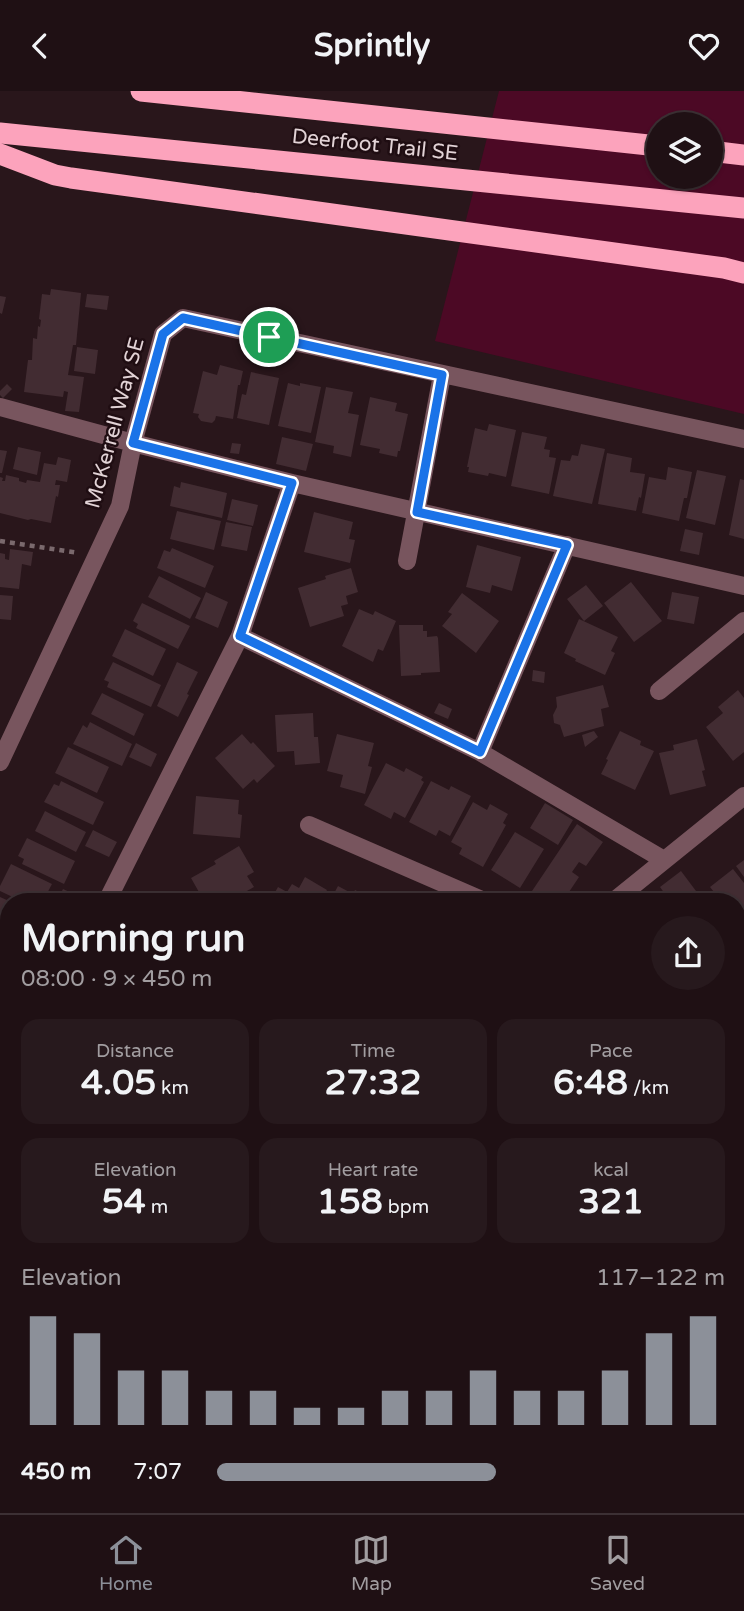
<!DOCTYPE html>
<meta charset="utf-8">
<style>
body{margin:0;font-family:"Varela Round",sans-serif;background:#27191d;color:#f1f3f6;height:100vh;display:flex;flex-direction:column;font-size:26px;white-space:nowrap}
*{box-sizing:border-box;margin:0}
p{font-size:23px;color:#a19da0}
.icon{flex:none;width:38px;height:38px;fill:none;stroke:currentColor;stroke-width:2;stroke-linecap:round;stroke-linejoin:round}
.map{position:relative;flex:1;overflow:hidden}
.side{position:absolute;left:0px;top:802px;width:746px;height:621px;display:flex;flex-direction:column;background:#1f1014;border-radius:28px 28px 0 0;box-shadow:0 2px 5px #0004,0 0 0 2px #3c3034}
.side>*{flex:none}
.fabs{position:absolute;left:646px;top:21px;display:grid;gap:14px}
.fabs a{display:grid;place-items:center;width:77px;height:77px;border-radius:50%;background:#1f1014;box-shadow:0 2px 5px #0004,0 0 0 2px #3c3034;font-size:35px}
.pin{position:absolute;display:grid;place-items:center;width:60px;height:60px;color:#fff;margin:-30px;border:4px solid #fff;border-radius:50%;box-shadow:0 2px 7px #0007}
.round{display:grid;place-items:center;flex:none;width:74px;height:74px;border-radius:37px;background:#27191d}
.summary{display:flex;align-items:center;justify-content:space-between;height:119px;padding:0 21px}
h1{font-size:38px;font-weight:700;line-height:52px}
.figures{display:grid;grid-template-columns:repeat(3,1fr);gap:10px;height:119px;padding:7px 21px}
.figures div{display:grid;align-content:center;border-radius:18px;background:#27191d;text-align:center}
.figures b{font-size:35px;font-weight:700}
.figures small{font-size:19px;font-weight:400}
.figures p{font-size:19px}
.chart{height:196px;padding:14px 21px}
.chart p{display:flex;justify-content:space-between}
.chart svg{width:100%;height:126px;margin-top:7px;stroke:#8c9099;stroke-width:6}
ul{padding:0 21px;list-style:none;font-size:23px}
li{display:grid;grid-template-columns:112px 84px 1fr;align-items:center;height:52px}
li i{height:18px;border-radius:9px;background:#8c9099}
header{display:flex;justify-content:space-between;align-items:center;height:91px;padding:0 21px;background:#1f1014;font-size:32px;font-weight:700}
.menu{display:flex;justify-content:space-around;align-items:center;height:98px;border-top:2px solid #3c3034;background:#1f1014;font-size:19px;color:#a19da0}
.menu a{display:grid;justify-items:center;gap:4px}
.menu .on{color:#8c9099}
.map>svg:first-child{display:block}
</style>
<header><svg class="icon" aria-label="back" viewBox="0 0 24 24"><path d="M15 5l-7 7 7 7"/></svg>Sprintly<svg class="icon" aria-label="heart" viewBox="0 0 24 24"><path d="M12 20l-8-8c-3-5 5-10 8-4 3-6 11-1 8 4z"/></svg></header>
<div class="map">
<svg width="744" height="1422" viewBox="0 0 744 1422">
<rect width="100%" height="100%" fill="#29161b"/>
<path fill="#4c0925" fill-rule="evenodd" d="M499,0H744V323L435,250ZM658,33H710V86H658Z"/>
<path fill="#422c32" d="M51,198L81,202L76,254H73L68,284L84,286L79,321L65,320L68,301L64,300L63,306L24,301L28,269H32L33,247L37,248L38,235L40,236L41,229L39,228L42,203L50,204Z
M87,203L109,205L107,219L85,216Z
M0,205L6,206L2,223L0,222Z
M77,256L98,259L95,283L74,280Z
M220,274L243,280L240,294H238L233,328L216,325L215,329L212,332L201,330L198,326L199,323L193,322L203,280L217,284Z
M251,281L279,287L269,334L237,327L242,303L246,304Z
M288,292L300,295V292L321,296L311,342L278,335Z
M7,293L12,298L3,307L0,304V300Z
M326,296L353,301L348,322L359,324L351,366L333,362L334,355L315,351Z
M370,306L397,312L395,320L408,323L400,360H398L397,366L379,362L380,358L360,354Z
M489,333L516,339L506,386L489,382L488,385L468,381L469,376H467L475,337L487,340Z
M522,341L547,346L544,358L550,359L549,366L556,367L549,403L511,395Z
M282,346L313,353L306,380L276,373Z
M232,352L241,353L239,363L230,362Z
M581,353L605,358L592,413L553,405L561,369L570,370L572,364L578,365Z
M18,356L41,361L37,384L13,378Z
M0,359L7,360L2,382H0Z
M607,362L632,367L630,381L645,383L641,407L639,406L636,420L598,413Z
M58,366L71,369L67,391L56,389L55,394H60L58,406L56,405L51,432L31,428L28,429L0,422V386L3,387L2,390H5L6,384L19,387V390L26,392L27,389L40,391L44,372L56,374Z
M668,376L692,381L687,407H684L679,430L642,422L649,386L666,389Z
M697,379L726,385L715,434L686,427Z
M740,388L744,389V448L729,444Z
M181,391L227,402L222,427L170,415L174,395L180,397Z
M232,408L258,414L253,435L227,429Z
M177,420L221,430L214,459L170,448Z
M314,421L353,431L349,448L355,449L350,472L304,461Z
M226,431L252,436L247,460L221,455Z
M685,438L703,442L699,464L680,460Z
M477,454L521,466L512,500L492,494L490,502L466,496Z
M172,457L214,475L205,497L157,477L164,459L170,461Z
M10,458L33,461L31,475L22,473L19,498L0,496V462L5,463V468L9,469Z
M351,477L358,501L346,505L348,513L341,515L344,525L310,536L298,497L326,488L325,485Z
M159,485L201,507L190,528L148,506Z
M631,491L662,530L634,551L604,512Z
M586,494L603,515L584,530L567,508Z
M206,501L228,511L218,537L195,527Z
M672,501L699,506L694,533L667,528Z
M462,502L499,530L476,562L442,535L452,523L448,521Z
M0,504L13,505L11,529L0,528Z
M142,512L190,535L178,558L136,537L138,533L133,530Z
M359,518L373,524L375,520L396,530L383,560L378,558L373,571L342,555Z
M579,528L618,546L611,560L615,562L605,584L575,570L576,568L564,562Z
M399,534H423V540H427V546L437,545L438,547L440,581L421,582V584L401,585Z
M125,538L166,558L153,585L112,565Z
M113,571L161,594L151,616L107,596L109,591L104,589Z
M177,571L198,581L187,603L189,604L178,626L157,615Z
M533,579L545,581L544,592L532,590Z
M603,594L609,616L601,618L604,635L564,646L560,634L554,632L553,624L557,616L556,606Z
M738,599L744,607V661L733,670L706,636L723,622L718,616Z
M102,602L144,623L134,645L91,623Z
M439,612L452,618L448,628L434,622Z
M313,622L314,646H318L320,672L295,674L294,660L277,661L275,624Z
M90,631L132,653L122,675L73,653L83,634L87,637Z
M594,640L598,646L585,656L582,644Z
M620,640L641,650L640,654L654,660L635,699L601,683L608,669L606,668Z
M242,643L251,653L253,651L275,675L257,692L254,688L243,698L215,667Z
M337,643L374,652L368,675L372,676L365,703L340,696L343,684L327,680Z
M697,648L705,679L702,680L706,695L670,704L659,662L674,659L673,654Z
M136,652L157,663L151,676L129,666Z
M68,656L109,676L97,702L55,682Z
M386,672L404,681L406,677L423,686L421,689L424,691L405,727L394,721L391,728L364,714Z
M61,690L104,711L93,734L44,711L54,693L59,695Z
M431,690L449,699L451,695L471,705L450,745L439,739L436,745L409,731Z
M196,705L239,709L238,723L242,724L240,747L193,743Z
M473,711L487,719L490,713L508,723L503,732L506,734L483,776L459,763L462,757L451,751Z
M545,712L573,729L558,754L530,737Z
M45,720L86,741L76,761L35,740Z
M577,733L603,751L586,775L579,771L572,781L579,786L563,810H534L528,806Z
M93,739L117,751L109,766L85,755Z
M515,741L544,758L520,797L491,779Z
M27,747L75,770L64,793L22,773L24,768L18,765Z
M239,755L254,781L247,785L254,796L229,810H204L191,787L216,773L214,770Z
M744,769V786L736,775Z
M11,773L52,793L43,810H21L0,800V795Z
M733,778L744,792V832L740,835L737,831V810H721L710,796Z
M681,780L696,800L682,810H670L660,796Z
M305,786L327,799L321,810H270L278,796L287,801L292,793L299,797Z
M338,795L353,803L355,799L371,807L369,810H330Z
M63,798L89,810H57Z
M698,800L706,810H684L696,801Z
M0,806L9,810V838L0,834Z
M0,843L9,847V874L0,869Z
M0,876L9,880V908L0,904Z
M744,953V983L737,973V959Z
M737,1001L744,1010L737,1016Z
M742,1094L744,1096V1130L743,1131L737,1126V1099Z
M744,1158V1196L737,1190V1167Z
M737,1198L744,1203V1212L737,1222Z
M5,1332H9V1391H2Z
M683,1416L684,1422H660L659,1418Z"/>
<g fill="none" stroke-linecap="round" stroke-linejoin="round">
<path stroke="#7a696d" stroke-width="4.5" stroke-dasharray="5 5" stroke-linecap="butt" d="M0,450L79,462"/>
<path stroke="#78555e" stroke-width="18" d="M0,316L133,352L292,392L744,495
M407,470L442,284
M240,545L480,661L664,769
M659,600L744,530
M480,661L567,454
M0,671L120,415L133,352L163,243L183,227L744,348
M309,734L484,810
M107,810L240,545L292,392
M614,810L744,705
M737,888L744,882
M0,945L9,949
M737,1072L744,1067
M0,1087L2,1035L9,1010
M0,1110L9,1112
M0,1290H9
M325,1422L326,1414
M413,1422L504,1414
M740,1422L738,1393L744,1311"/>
<path stroke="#fca3bc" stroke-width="21" d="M141,0L658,55
M0,42L744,117
M710,60L744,64
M0,63L55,84L71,87L724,177L744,182"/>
</g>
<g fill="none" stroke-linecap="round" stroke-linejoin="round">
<defs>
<path id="route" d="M183,227L442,284L417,421L567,454L480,661L240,545L292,392L133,352L163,243Z"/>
</defs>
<use href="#route" stroke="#fff" stroke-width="14"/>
<use href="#route" stroke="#1a73e8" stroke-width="9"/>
</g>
<g text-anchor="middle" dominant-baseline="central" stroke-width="5" stroke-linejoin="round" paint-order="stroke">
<g font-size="21" fill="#e2d3d6" stroke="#1f0d12">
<text transform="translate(375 54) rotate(6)">Deerfoot Trail SE</text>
<text transform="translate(115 332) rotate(-75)">McKerrell Way SE</text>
</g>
</g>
</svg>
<div class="fabs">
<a><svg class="icon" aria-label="layers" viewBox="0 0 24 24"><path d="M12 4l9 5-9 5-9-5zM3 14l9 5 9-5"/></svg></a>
</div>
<div class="pin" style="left:269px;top:246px;background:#1e9e55"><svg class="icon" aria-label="arrive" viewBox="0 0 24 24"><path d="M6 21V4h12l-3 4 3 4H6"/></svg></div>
<section class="side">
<div class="summary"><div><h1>Morning run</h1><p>08:00 · 9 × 450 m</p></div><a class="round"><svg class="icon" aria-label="share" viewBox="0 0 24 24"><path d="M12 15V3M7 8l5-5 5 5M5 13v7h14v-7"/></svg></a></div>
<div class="figures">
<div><p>Distance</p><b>4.05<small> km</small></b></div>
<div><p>Time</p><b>27:32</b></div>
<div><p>Pace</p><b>6:48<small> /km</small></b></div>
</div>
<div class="figures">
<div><p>Elevation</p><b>54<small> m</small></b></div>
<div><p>Heart rate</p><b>158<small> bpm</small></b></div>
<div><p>kcal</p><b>321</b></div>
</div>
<div class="chart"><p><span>Elevation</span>117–122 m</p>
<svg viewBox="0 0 160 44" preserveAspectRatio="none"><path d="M5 44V6M15 44V12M25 44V25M35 44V25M45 44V32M55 44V32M65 44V38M75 44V38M85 44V32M95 44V32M105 44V25M115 44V32M125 44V32M135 44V25M145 44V12M155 44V6"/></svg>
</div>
<ul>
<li><b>450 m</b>7:07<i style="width:55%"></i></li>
</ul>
</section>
</div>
<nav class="menu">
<a class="on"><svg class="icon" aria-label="home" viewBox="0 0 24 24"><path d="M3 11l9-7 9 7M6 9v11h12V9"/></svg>Home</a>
<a><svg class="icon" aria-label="map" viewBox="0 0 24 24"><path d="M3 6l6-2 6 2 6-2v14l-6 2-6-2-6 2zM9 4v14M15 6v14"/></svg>Map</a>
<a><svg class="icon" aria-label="saved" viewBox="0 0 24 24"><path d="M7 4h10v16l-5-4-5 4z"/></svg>Saved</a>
</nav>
